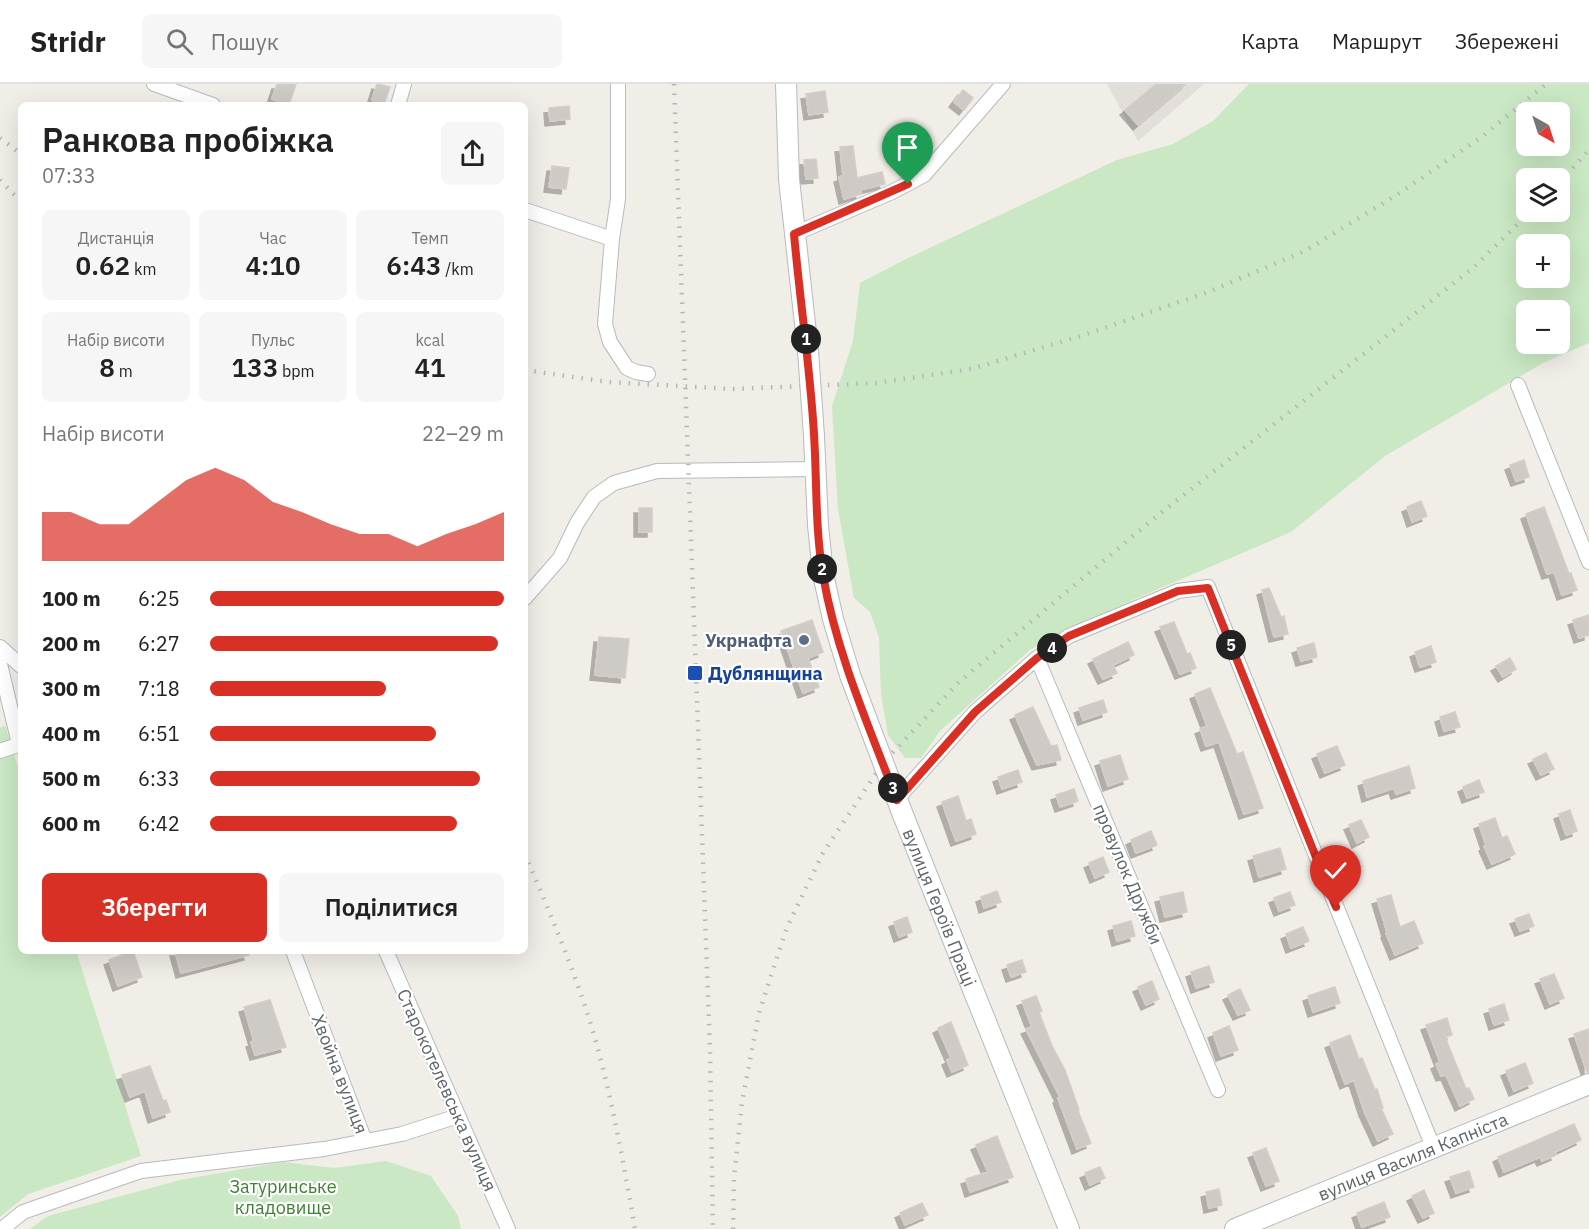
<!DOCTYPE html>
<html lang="uk">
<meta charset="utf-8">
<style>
body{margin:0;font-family:"IBM Plex Sans",sans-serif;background:#f6f6f6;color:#222;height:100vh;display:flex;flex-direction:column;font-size:22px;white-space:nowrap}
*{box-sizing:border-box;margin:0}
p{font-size:20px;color:#767676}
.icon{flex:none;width:33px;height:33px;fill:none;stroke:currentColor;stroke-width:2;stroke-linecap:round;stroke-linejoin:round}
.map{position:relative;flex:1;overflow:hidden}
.drawer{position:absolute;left:18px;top:18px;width:510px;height:852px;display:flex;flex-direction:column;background:#fff;border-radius:9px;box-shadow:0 6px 24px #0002}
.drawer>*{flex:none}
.needle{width:39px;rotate:141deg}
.controls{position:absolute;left:1516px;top:18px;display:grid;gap:12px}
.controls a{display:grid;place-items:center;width:54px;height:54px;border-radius:9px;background:#fff;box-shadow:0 6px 24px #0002;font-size:30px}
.pin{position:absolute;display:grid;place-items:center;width:51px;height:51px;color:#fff;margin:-62px -26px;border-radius:50% 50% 50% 0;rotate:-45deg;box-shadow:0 0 6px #0007}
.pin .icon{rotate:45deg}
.km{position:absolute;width:30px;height:30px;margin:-15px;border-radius:50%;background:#222;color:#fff;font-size:16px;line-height:30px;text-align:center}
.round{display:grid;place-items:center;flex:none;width:63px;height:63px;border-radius:9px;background:#f6f6f6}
.headline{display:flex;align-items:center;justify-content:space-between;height:102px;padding:0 24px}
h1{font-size:33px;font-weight:600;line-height:45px}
.figures{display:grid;grid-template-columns:repeat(3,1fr);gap:9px;height:102px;padding:6px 24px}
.figures div{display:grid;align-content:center;border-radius:9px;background:#f6f6f6;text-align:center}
.figures b{font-size:26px;font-weight:600}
.figures small{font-size:16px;font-weight:400}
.figures p{font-size:16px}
.chart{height:168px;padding:12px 24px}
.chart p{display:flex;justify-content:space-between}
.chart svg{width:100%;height:108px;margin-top:6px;fill:#d93025;opacity:.7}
.primary-button{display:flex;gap:12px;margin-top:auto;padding:12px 24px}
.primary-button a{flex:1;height:69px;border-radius:9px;background:#d93025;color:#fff;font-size:24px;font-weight:600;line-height:69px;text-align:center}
.primary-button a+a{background:#f6f6f6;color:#222}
ul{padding:0 24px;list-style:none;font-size:20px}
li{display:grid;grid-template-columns:96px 72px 1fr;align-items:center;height:45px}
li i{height:15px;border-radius:8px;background:#d93025}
header{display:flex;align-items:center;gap:36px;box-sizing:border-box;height:84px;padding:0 30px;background:#fff;border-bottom:2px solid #e0e0e0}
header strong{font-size:28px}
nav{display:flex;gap:33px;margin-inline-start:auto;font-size:21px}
.search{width:420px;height:54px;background:#f6f6f6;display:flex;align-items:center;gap:15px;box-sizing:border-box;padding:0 21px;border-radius:9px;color:#767676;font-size:22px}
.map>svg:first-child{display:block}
</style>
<header>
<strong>Stridr</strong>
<div class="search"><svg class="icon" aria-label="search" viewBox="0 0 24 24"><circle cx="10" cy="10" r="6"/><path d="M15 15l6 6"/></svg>Пошук</div>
<nav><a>Карта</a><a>Маршрут</a><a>Збережені</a></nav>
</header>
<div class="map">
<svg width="1589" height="1145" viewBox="0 0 1589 1145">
<defs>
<filter id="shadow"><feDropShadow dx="-5" dy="5" stdDeviation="0" flood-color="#0004"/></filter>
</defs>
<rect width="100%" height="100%" fill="#f1ede7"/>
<path fill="#e2dfdb" d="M1107,0H1204L1138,57Z"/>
<path fill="#cae8c3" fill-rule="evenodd" d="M1249,0H1589V259L1543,279L1385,372L1291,448L1135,515L1031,565L941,646L921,674H905L888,651L881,610L879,553L870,528L854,514L838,425L832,322L853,257L860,199L904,176L1117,76L1173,60L1213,37ZM1527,28H1560V62H1527ZM1527,94H1560V128H1527ZM1527,160H1560V194H1527ZM1527,226H1560V260H1527Z
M5,642L21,692V867H76L141,1072L28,1110L0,1133V644Z
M386,1077L431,1092L458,1132L461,1145H30L48,1132L180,1096L283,1078L334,1084Z"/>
<path fill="#cecac6" stroke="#d6cdc5" stroke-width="1.5" filter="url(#shadow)" d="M277,0H296L289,21L272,15Z
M377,0L390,3L384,20L372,16Z
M1156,0H1186L1138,41L1125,26Z
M963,6L973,14L964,26L954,18Z
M825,7L828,28L809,31L806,10Z
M569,22L570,35L550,37L549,24Z
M853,62L857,94L882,88L885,100L860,106L861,110L844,115L839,93L843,92L840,63Z
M816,75L818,94L806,95L804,76Z
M552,82L569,84L566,105L549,103Z
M1524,376L1529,393L1516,397L1510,381Z
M1421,417L1427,432L1412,438L1407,423Z
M1544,423L1569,490L1571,489L1577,506L1562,511L1554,488L1547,490L1526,430Z
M639,424H652V448H639Z
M1269,504L1281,533L1284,532L1288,550L1274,553L1262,506Z
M1589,531V551L1579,554L1573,536Z
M812,536L823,568L808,574L819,603L803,609L781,547Z
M1174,538L1187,570L1190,569L1196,584L1180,590L1160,543Z
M599,553L629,555L625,594L595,591Z
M1128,558L1134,571L1113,581L1117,589L1103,595L1093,575Z
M1314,559L1317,573L1301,577L1297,564Z
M1431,562L1436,578L1420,583L1415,568Z
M1510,574L1516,585L1503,593L1496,582Z
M1210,604L1237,670L1243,668L1263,724L1244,730L1219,658L1206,662L1200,645L1207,642L1195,610Z
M1103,616L1107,628L1083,636L1079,624Z
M1033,623L1051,662L1057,661L1061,676L1037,681L1015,631Z
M1455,628L1460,643L1444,647L1440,633Z
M1337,662L1345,681L1325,689L1317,670Z
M1546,669L1554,685L1541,691L1533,675Z
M1120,671L1128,695L1108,702L1100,677Z
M1409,682L1415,704L1396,710L1394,704L1367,713L1363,697Z
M1018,686L1022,698L1002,705L998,693Z
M1479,696L1484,708L1467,714L1463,703Z
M1074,705L1078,717L1060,723L1056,711Z
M958,712L966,737L971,735L976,750L956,757L942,718Z
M1570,726L1577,747L1566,751L1559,730Z
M1495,734L1502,754L1507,752L1515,770L1492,780L1484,762L1486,761L1479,740Z
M1361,736L1369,753L1357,759L1349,741Z
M1151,747L1157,761L1136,769L1131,756Z
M1280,764L1286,785L1259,793L1253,772Z
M1103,773L1109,788L1095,794L1089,779Z
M997,807L1001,818L984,824L981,813Z
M1183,808L1187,828L1165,833L1160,813Z
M1290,808L1295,821L1279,827L1274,814Z
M1391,811L1400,843L1414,837L1423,859L1395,871L1386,849L1387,848L1377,815Z
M1529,830L1534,842L1520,847L1515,835Z
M907,833L912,848L899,853L894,838Z
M1131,837L1135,852L1117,857L1113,842Z
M1303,843L1309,857L1291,864L1286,850Z
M133,867L142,893L118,902L109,876Z
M175,867H248L249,871L181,889Z
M1022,876L1026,888L1011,893L1007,881Z
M1209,882L1214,898L1196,904L1191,888Z
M1554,890L1564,914L1550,920L1540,895Z
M1152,897L1159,915L1146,921L1138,903Z
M1335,903L1340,919L1313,928L1308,912Z
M1240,905L1250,926L1238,931L1228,911Z
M1036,912L1042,927L1039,928L1052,962L1065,986L1079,1026L1078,1027L1091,1059L1077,1065L1058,1014L1060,1013L1026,945L1032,943L1022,917Z
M270,916L286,963L255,971L251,958L254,957L244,923Z
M1504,920L1509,936L1494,941L1489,925Z
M1447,934L1452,951L1445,953L1466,1005L1469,1004L1474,1015L1460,1022L1446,991L1441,992L1436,980L1440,978L1426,941Z
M951,938L968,981L952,988L947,976L951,974L938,944Z
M1229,942L1238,966L1221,972L1213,949Z
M1589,945V988H1587L1574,950Z
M1350,951L1359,975L1362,974L1375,1006L1377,1005L1383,1024H1381L1393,1050L1378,1057L1364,1027L1354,996L1345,1000L1330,959Z
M1525,979L1533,999L1514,1007L1506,987Z
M150,982L163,1017L166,1016L170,1028L153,1034L145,1007L130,1013L122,991Z
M1574,1040L1581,1056L1555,1068L1556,1071L1542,1077L1540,1073L1504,1088L1498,1073Z
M997,1052L1013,1093L970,1108L966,1095L988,1088L976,1061Z
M1266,1064L1279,1097L1266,1102L1253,1069Z
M1100,1083L1105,1094L1090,1101L1085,1089Z
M1469,1087L1474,1103L1456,1109L1450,1093Z
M1219,1105L1222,1121L1209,1124L1206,1108Z
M1424,1106L1434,1129L1423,1134L1412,1112Z
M1384,1118L1390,1133L1362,1143L1357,1129Z
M922,1119L928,1131L905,1141L900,1129Z"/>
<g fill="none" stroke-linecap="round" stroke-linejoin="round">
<defs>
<path id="street" d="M154,0L213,21
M618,0V115L612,155L605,240L610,258L627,284L636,288L648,290
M398,21L404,0
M525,126L612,155
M794,150L892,108L924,91L1003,0
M1518,301L1589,478
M525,514L560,474L577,439L594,413L614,399L657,387L815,385
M0,563L21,582
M1037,574L1218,1006
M0,580L19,660
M0,667L21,660
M897,715L975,628L1037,574L1069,552L1178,507L1208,503L1433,1063
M293,867L365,1057
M386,867L508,1145
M2,1145L23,1128L141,1087L324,1065L402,1050L458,1032"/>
<g id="secondary">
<path d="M786,0L789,95L808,267"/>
<path id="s1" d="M814,352L818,441L823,490L833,535L850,591L903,731L1069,1145"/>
<path id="s2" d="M1235,1145L1589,1000"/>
</g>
</defs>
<use href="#street" stroke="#b7bbbe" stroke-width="16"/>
<use href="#secondary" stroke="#b5bbbf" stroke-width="22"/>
<use href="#street" stroke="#fff" stroke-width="14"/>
<use href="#secondary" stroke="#fff" stroke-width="20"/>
<path stroke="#b5b6b7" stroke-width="4.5" stroke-dasharray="1.5 8" stroke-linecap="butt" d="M674,0L710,965L713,1145
M0,54L21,70
M0,96L21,118
M1560,98L1589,66
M525,286L608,298L733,305L877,299L971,285L1081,252L1208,208L1305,167L1398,110L1483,52L1546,0
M525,770C551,832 578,894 596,958C613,1019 624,1082 635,1145
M733,1145L734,1094L742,1018L759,929L787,843L823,769L883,679L959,598L1157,432L1473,184L1530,128"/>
<defs>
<path id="secondary-bridge" d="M808,267L814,352"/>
</defs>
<use href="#secondary-bridge" stroke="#b5bbbf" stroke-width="22" stroke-linecap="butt"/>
<use href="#secondary-bridge" stroke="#fff" stroke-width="20"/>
</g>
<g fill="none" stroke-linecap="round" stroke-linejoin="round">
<defs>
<path id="route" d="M908,100L794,150C800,217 810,283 814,350C817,397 815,444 823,491C836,568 869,643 897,716L975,628L1037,574L1069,552L1178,507L1208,504L1336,823"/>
</defs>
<use href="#route" stroke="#fff" stroke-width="12"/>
<use href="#route" stroke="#d93025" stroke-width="8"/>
</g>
<circle fill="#5c6f8a" stroke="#fff" stroke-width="2" cx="804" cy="556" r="6"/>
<rect fill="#1a4fb4" stroke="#fff" stroke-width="2" x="687" y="581" width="16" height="16" rx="3"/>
<g text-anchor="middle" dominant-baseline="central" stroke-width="4.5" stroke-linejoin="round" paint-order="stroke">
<g font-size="18" font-weight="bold" fill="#4e5e75" stroke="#fff" text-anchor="end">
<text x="792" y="556">Укрнафта</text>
</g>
<g font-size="18" font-weight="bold" fill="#164399" stroke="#fff" text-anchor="start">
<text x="708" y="589">Дублянщина</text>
</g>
<g font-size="18" fill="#5e6468" stroke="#fff">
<text transform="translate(1128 790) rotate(67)">провулок Дружби</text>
<text stroke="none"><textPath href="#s1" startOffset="492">вулиця Героїв Праці</textPath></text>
<text transform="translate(340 990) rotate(69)">Хвойна вулиця</text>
<text transform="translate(447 1006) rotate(66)">Старокотелевська вулиця</text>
<text stroke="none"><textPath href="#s2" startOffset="192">вулиця Василя Капніста</textPath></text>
</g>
<g font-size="18" fill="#3d8232" stroke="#fff">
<text x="283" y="1102">Затуринське<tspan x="283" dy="21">кладовище</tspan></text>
</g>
</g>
</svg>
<div class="controls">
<a><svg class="needle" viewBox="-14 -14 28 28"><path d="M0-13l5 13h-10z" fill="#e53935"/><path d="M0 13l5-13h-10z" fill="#767676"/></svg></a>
<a><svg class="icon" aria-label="layers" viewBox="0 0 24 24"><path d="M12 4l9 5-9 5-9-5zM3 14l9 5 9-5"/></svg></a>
<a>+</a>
<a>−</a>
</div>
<div class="pin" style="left:908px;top:100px;background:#1e9e55"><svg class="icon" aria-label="arrive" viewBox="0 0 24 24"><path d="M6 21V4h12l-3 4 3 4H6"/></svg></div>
<div class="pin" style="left:1336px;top:823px;background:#d93025"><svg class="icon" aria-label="check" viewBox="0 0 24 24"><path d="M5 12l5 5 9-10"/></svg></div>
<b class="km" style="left:806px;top:255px">1</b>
<b class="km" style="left:822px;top:485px">2</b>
<b class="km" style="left:893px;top:704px">3</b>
<b class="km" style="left:1052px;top:564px">4</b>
<b class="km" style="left:1231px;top:561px">5</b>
<section class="drawer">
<div class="headline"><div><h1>Ранкова пробіжка</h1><p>07:33</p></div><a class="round"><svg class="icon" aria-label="share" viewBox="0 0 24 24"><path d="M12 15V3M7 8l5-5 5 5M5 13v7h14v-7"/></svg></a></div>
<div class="figures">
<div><p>Дистанція</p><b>0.62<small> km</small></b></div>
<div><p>Час</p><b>4:10</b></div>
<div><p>Темп</p><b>6:43<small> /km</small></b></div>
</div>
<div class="figures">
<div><p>Набір висоти</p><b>8<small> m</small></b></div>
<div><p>Пульс</p><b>133<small> bpm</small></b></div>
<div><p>kcal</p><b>41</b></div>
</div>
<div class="chart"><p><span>Набір висоти</span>22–29 m</p>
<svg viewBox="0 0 160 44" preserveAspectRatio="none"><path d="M0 44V24L10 24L20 29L30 29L40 20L50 11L60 6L70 11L80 20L90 24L100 29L110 33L120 33L130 38L140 33L150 29L160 24V44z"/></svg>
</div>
<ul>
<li><b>100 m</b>6:25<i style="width:100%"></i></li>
<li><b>200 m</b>6:27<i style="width:98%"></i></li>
<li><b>300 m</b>7:18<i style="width:60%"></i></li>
<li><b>400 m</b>6:51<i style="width:77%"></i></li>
<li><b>500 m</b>6:33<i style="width:92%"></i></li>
<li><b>600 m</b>6:42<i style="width:84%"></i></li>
</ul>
<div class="primary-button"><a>Зберегти</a><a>Поділитися</a></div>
</section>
</div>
